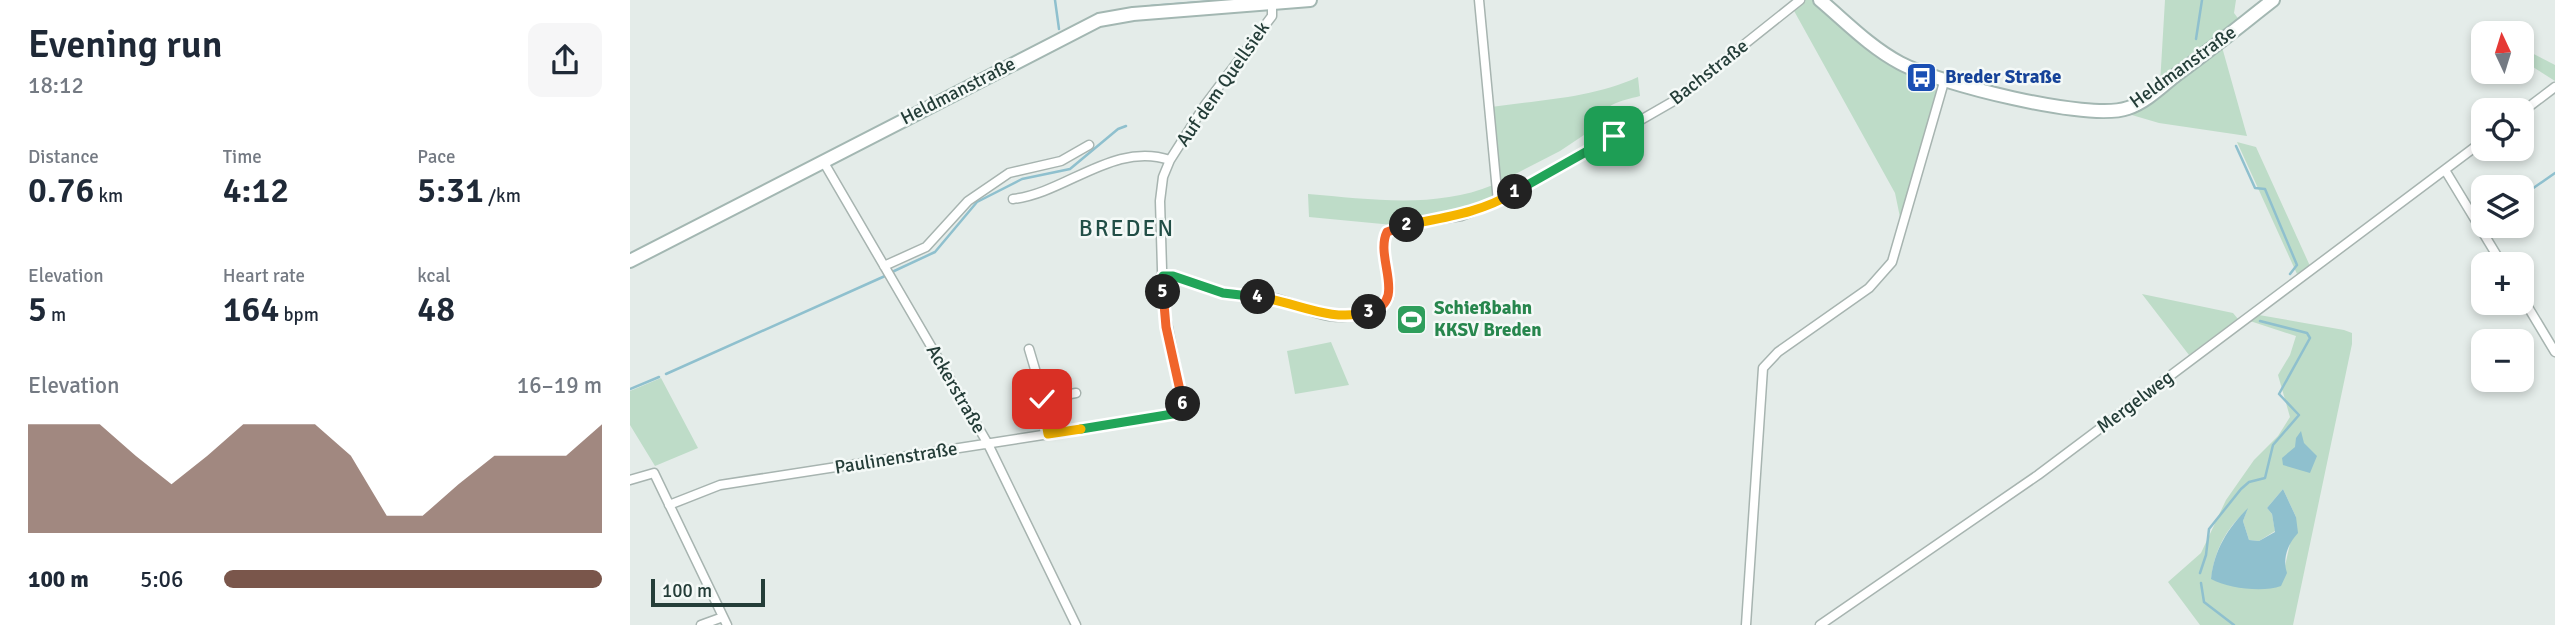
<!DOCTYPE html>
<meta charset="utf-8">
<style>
body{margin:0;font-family:Signika,sans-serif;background:#f6f6f7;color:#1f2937;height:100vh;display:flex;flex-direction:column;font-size:26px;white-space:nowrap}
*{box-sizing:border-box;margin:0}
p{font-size:23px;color:#747a83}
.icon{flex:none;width:38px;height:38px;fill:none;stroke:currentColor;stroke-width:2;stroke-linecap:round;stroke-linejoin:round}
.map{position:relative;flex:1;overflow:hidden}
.sheet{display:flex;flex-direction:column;background:#fff;width:630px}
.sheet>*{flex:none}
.needle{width:46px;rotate:356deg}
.controls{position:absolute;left:1841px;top:21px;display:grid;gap:14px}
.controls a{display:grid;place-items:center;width:63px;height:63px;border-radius:14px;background:#fff;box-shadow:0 4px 10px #0003;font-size:35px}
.scale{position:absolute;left:21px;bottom:18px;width:114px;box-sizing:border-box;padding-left:7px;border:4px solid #243d38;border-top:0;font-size:19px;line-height:24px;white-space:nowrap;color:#243d38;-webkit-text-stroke:5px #f4f9f7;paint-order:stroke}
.pin{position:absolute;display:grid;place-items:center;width:60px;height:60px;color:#fff;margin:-30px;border-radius:14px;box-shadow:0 4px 10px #0006}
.km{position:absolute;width:35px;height:35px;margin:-18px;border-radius:50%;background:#222;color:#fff;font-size:19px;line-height:35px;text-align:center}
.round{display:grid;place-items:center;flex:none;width:74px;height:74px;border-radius:14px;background:#f6f6f7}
.overview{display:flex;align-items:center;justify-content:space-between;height:119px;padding:0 28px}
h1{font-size:38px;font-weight:600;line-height:52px}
.stats{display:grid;grid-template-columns:repeat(3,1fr);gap:10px;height:119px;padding:7px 28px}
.stats div{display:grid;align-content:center}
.stats b{font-size:35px;font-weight:600}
.stats small{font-size:19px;font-weight:400}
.stats p{font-size:19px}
.chart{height:196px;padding:14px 28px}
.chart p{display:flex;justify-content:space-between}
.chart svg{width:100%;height:126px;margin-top:7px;fill:#7a564b;opacity:.7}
ul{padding:0 28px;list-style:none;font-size:23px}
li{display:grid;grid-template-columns:112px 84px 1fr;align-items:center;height:52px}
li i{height:18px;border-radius:9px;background:#7a564b}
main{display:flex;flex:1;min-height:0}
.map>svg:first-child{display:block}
</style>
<main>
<section class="sheet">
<div class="overview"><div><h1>Evening run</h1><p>18:12</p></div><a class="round"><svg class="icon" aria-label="share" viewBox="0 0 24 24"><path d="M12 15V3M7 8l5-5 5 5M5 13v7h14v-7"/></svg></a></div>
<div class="stats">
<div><p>Distance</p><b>0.76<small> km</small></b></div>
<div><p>Time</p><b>4:12</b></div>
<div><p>Pace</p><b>5:31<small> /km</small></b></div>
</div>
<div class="stats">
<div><p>Elevation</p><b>5<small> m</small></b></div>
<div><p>Heart rate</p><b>164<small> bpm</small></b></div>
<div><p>kcal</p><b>48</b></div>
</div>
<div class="chart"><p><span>Elevation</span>16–19 m</p>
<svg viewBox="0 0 160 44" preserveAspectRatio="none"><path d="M0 44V6L10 6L20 6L30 17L40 27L50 17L60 6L70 6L80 6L90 17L100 38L110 38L120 27L130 17L140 17L150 17L160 6V44z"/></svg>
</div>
<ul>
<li><b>100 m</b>5:06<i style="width:100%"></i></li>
</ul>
</section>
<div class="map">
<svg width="1925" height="625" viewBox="0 0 1925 625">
<rect width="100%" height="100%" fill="#e4ece9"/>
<path fill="#bedcc8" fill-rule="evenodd" d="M1174,0H1185L1300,81L1307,92L1271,222L1265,193L1163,9Z
M1535,0H1606L1604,13L1610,21L1530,84Z
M1592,47L1617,136L1529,123L1495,113Z
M1892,48L1925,65V81L1892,60Z
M1008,77L1010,96C991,101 970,104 966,127L930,151L868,183L861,107C909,100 963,98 1008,77Z
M1607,142L1626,147L1680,266L1667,274Z
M863,185L864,201L833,213L763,225L679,217L678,194C740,199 805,209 863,185Z
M1512,294L1603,313L1608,319L1559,355Z
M1629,315L1714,330L1722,333V344L1663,625H1570L1538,582L1571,553L1596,500L1624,460L1648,436L1660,417L1648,375L1660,355L1666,336L1620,321ZM1653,489L1666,517L1655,566L1581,579C1584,551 1596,528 1617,510L1613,521L1619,540L1629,541L1645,531L1642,514L1637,508Z
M701,342L719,385L665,394L657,351Z
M31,378L68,448L25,466L0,425V391Z"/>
<path fill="#8fc0ce" d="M1671,431L1674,443L1687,456L1680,473L1653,465L1652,458L1665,447L1666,438Z
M1653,489L1666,517L1668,533C1658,544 1652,558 1657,573L1651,586C1632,593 1598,588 1581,579C1584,550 1598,528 1618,508L1613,521L1619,540L1629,541L1645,532L1642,514L1637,508Z"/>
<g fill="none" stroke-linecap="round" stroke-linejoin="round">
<path stroke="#8fc0ce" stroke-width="2.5" d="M425,0L429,29
M521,6L598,0
M1566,39L1572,0
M1606,146L1625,188L1635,189L1667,265L1660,274
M1892,196L1925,173
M262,272L305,252L347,202L392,179L440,169L488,129L496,126
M36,374L255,276
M0,389L29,377
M1570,573L1576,555L1579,529L1611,489L1619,482L1635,478L1643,445L1669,415L1649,394L1680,338L1677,333L1630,321
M1571,583L1574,602L1604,625"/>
<defs>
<path id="minor" d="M849,0L868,202
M1892,112L1925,87
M193,161L358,444L446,625
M1815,170L1872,264
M383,199C436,193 484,141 540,160
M254,266L296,247L338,201L379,173L431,161L459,145
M533,277C551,275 567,286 584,291C605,297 627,295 648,299C665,303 681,314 699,316C715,318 749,317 758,300C767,280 745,255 757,232L780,224L831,216L868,202L1042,102L1170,0
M1892,297L1925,352
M399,349L410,386L418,434
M412,399L446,393
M0,480L24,473L97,625
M39,505L90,485L555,413L533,303L530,201L533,177L540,160L575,105L642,16V3
M71,625L93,617
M1116,625L1133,368L1148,352L1239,288L1262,262L1314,82
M1190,625L1408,475L1853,141"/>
<path id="secondary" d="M1190,0C1216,22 1240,47 1270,63C1307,83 1459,122 1498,108C1516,102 1531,87 1546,75C1579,51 1611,25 1643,0
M0,261L469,20L503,14L680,0"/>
</defs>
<use href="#minor" stroke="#a7b4b0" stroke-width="11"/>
<use href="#secondary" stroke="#a3b7b2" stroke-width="16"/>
<use href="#minor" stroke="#fff" stroke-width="8"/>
<use href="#secondary" stroke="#fff" stroke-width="12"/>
</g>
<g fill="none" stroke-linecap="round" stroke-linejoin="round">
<defs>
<path id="split-1" d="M885,192L984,136"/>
<path id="split-2" d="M777,225C816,217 850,213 885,192"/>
<path id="split-3" d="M739,312C779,302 744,258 757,232L777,225"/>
<path id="split-4" d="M628,297C667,302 699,323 739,312"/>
<path id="split-5" d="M533,292V276H543L593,293L628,297"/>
<path id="split-6" d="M533,292L536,327L553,404"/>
<path id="split-7" d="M451,429L555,412L553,404"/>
<path id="split-8" d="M412,399L418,434L451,429"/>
</defs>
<use href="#split-1" stroke="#fff" stroke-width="14"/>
<use href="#split-2" stroke="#fff" stroke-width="14"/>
<use href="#split-3" stroke="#fff" stroke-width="14"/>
<use href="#split-4" stroke="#fff" stroke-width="14"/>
<use href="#split-5" stroke="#fff" stroke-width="14"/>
<use href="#split-6" stroke="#fff" stroke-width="14"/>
<use href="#split-7" stroke="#fff" stroke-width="14"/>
<use href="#split-8" stroke="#fff" stroke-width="14"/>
<use href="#split-1" stroke="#22a559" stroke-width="9"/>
<use href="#split-2" stroke="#f5b400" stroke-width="9"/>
<use href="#split-3" stroke="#f0652b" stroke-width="9"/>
<use href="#split-4" stroke="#f5b400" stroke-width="9"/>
<use href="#split-5" stroke="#22a559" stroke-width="9"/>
<use href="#split-6" stroke="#f0652b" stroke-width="9"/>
<use href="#split-7" stroke="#22a559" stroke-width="9"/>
<use href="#split-8" stroke="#f5b400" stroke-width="9"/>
</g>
<defs>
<symbol id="bus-square" viewBox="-11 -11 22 22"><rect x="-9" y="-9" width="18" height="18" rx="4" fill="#1a4fb4" stroke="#f4f9f7"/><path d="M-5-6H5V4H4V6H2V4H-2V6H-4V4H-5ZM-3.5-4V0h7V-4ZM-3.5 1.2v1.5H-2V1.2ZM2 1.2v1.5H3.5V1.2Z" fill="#fff"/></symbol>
<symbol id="stadium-square" viewBox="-11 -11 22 22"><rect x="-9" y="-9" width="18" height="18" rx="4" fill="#2e9e5b" stroke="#f4f9f7"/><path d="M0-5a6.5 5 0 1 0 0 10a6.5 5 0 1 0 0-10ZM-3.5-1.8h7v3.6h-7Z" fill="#fff"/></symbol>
</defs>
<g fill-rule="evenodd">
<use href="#bus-square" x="1274" y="60" width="35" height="35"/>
<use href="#stadium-square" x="764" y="302" width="35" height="35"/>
</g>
<g text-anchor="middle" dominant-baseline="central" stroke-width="5" stroke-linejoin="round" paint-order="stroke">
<g font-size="19" fill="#243d38" stroke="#f4f9f7">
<text transform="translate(1553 67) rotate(-36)">Heldmanstraße</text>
<text transform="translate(1079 72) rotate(-38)">Bachstraße</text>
<text transform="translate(593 84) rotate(-55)">Auf dem Quellsiek</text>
<text transform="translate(328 91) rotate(-27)">Heldmanstraße</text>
<text transform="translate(326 389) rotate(60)">Ackerstraße</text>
<text transform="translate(1505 402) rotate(-37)">Mergelweg</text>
<text transform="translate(266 458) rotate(-9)">Paulinenstraße</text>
</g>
<g font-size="19" font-weight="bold" fill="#164399" stroke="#f4f9f7" text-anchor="start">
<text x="1315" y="77">Breder Straße</text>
</g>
<g font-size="19" font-weight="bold" fill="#27864d" stroke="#f4f9f7" text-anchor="start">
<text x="804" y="308">Schießbahn<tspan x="804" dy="22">KKSV Breden</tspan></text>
</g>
<g font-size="23" letter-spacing="2" fill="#214e46" stroke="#f4f9f7">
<text x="497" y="228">BREDEN</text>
</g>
</g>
</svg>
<div class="controls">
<a><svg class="needle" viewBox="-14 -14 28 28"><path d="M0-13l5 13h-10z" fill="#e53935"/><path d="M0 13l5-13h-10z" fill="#747a83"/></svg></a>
<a><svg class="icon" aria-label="locate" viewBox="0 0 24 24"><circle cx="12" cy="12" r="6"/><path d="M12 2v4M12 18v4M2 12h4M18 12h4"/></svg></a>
<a><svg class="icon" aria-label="layers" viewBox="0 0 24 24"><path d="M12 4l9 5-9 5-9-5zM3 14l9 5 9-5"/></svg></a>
<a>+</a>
<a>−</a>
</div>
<div class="scale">100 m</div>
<div class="pin" style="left:984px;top:136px;background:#1e9e55"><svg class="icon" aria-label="arrive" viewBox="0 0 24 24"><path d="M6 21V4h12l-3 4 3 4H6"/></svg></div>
<div class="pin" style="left:412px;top:399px;background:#d93025"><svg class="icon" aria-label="check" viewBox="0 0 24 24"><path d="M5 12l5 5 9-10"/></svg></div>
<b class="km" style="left:885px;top:192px">1</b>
<b class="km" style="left:777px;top:225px">2</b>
<b class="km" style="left:739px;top:312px">3</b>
<b class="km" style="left:628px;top:297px">4</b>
<b class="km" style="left:533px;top:292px">5</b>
<b class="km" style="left:553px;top:404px">6</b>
</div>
</main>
